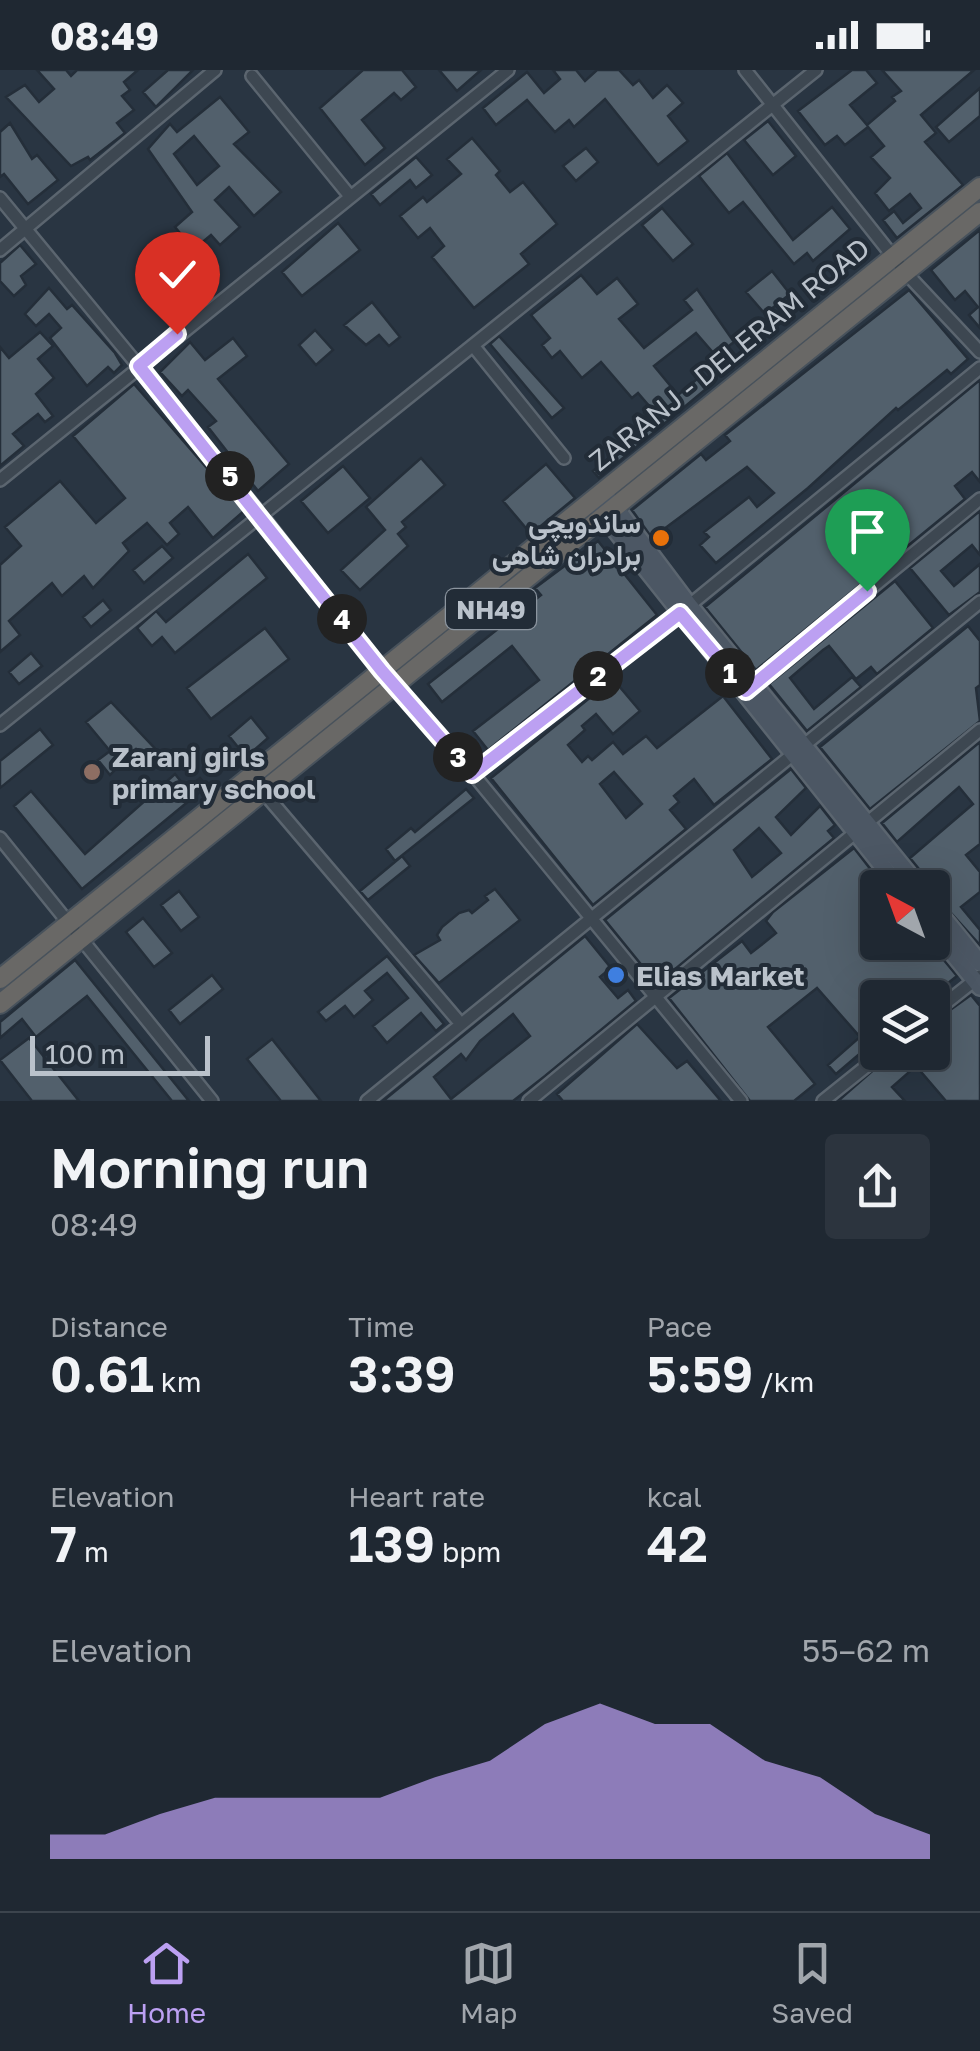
<!DOCTYPE html>
<meta charset="utf-8">
<style>
body{margin:0;font-family:"Golos Text",Vazirmatn,sans-serif;background:#2c343e;color:#f1f3f6;height:100vh;display:flex;flex-direction:column;font-size:38px;white-space:nowrap}
*{box-sizing:border-box;margin:0}
p{font-size:32px;color:#a1a6ac}
.icon{flex:none;width:55px;height:55px;fill:none;stroke:currentColor;stroke-width:2;stroke-linecap:round;stroke-linejoin:round}
.map{position:relative;height:1031px;overflow:hidden}
.sheet{display:flex;flex-direction:column;background:#1f2832;flex:1}
.sheet>*{flex:none}
.needle{width:65px;rotate:319deg}
.controls{position:absolute;left:860px;top:800px;display:grid;gap:20px}
.controls a{display:grid;place-items:center;width:90px;height:90px;border-radius:10px;background:#1f2832;box-shadow:0 10px 40px #0002,0 0 0 2px #3c444d;font-size:50px}
.scale{position:absolute;left:30px;bottom:25px;width:180px;box-sizing:border-box;padding-left:10px;border:5px solid #bac2cb;border-top:0;font-size:28px;line-height:35px;white-space:nowrap;color:#bac2cb;-webkit-text-stroke:8px #222c37;paint-order:stroke}
.pin{position:absolute;display:grid;place-items:center;width:85px;height:85px;color:#fff;margin:-102px -42px;border-radius:50% 50% 50% 0;rotate:-45deg;box-shadow:0 0 10px #0007}
.pin .icon{rotate:45deg}
.km{position:absolute;width:50px;height:50px;margin:-25px;border-radius:50%;background:#222;color:#fff;font-size:28px;line-height:50px;text-align:center}
.round{display:grid;place-items:center;flex:none;width:105px;height:105px;border-radius:10px;background:#2c343e}
.head{display:flex;align-items:center;justify-content:space-between;height:170px;padding:0 50px}
h1{font-size:55px;font-weight:600;line-height:75px}
.metrics{display:grid;grid-template-columns:repeat(3,1fr);gap:15px;height:170px;padding:10px 50px}
.metrics div{display:grid;align-content:center}
.metrics b{font-size:50px;font-weight:600}
.metrics small{font-size:28px;font-weight:400}
.metrics p{font-size:28px}
.chart{height:280px;padding:20px 50px}
.chart p{display:flex;justify-content:space-between}
.chart svg{width:100%;height:180px;margin-top:10px;fill:#bca0f2;opacity:.7}
.status{display:flex;justify-content:space-between;align-items:center;height:70px;padding:0 50px;background:#1f2832;direction:ltr}
.status svg{height:28px;fill:currentColor}
.tab-bar{display:flex;justify-content:space-around;align-items:center;height:140px;border-top:2px solid #3c444d;background:#1f2832;font-size:28px;color:#a1a6ac}
.tab-bar a{display:grid;justify-items:center;gap:5px}
.tab-bar .selected{color:#bca0f2}
.map>svg:first-child{display:block}
</style>
<div class="status"><b>08:49</b><svg viewBox="0 0 49 12"><path d="M0 12V9h3v3zM5 12V6h3v6zM10 12V3h3v9zM15 12V0h3v12zM26 1h20v11H26zM47 4h2v5h-2z"/></svg></div>
<div class="map">
<svg width="980" height="1031" viewBox="0 0 980 1031">
<rect width="100%" height="100%" fill="#293542"/>
<path fill="#52606c" stroke="#242e39" stroke-width="2.5" fill-rule="evenodd" d="M37,0H66L71,6L77,0H138L124,12L130,20L122,26L134,40L117,53L125,63L90,90L88,87L71,96L6,27L25,15L39,32L54,19Z
M168,0H193L156,37L143,22Z
M363,0H402L416,17L401,30L394,23L362,50L385,78L365,95L320,38Z
M439,0H481L457,21Z
M553,0H576L585,11L597,0H619L633,15L639,10L653,28L667,15L683,33L668,46L688,71L658,95L605,29L574,57L569,50L555,62L527,30L496,55L483,38L527,2L544,23L560,9Z
M852,0H866L877,13L850,35L867,55L895,31L892,27L901,21L882,0H974L921,45L936,63L925,72L963,115L897,168L883,150L894,141L903,153L921,138L910,124L889,141L875,123L890,108L871,87L884,76L868,57L845,75L837,66L825,75L798,41Z
M980,18V46L949,72L936,57Z
M220,27L249,62L234,74L281,122L254,146L229,117L215,130L240,157L220,175L211,165L199,175L193,168L188,173L175,157L192,142L148,79L170,54L177,62ZM194,66L219,96L197,115L174,84Z
M768,51L796,86L773,105L744,70Z
M10,53L32,89L37,85L58,110L28,134L4,104L0,107V62Z
M472,68L500,101L496,105L510,122L523,112L557,154L521,184L529,194L474,238L432,187L444,176L430,158L418,168L400,146L423,127L427,132L461,104L447,89Z
M586,78L598,92L576,111L563,96Z
M727,83L793,170L832,137L850,159L813,191L807,183L794,194L743,132L729,143L699,106Z
M416,87L432,105L416,118L410,110L380,135L371,124Z
M662,138L693,174L673,191L642,155Z
M338,153L360,180L302,226L282,202Z
M980,160V258L969,245L978,237L965,221L955,230L931,200Z
M20,175L36,194L21,206L26,215L14,226L0,211V193Z
M772,201L790,224L765,244L746,222Z
M581,205L597,224L617,208L638,234L619,249L644,278L692,240L684,230L697,219L734,272L716,286L696,263L654,296L678,325L703,304L712,314L599,408L593,401L652,353L644,343L650,337L638,323L632,328L601,292L582,308L560,281L552,288L542,275L550,268L531,245Z
M49,218L67,239L72,235L115,283L122,295L114,303L108,297L87,316L50,268L61,258L49,244L36,256L25,244Z
M909,220L968,289L951,304L947,300L898,340L896,338L808,418L716,493L700,475L709,467L704,462L749,427L757,437L774,423L747,397L652,468L632,440L701,384L706,390L730,371L725,365Z
M372,232L400,267L389,276L379,265L366,275L344,255Z
M315,260L333,280L316,295L299,275Z
M40,262L53,276L38,289L54,308L36,324L53,346L45,352L38,344L13,364L24,376L0,396V277L9,288Z
M499,266L564,338L552,348L490,274Z
M233,268L247,286L218,309L289,394L258,421L208,357L216,351L188,320L182,326L160,302L190,272L205,290Z
M980,310V412L972,402L955,416L965,429L756,600L705,537Z
M134,314L244,441L213,468L188,437L170,453L179,464L167,475L147,453L123,473L129,481L93,518L84,506L62,526L52,513L9,551L20,565L0,582V495L21,476L5,457L60,411L96,453L125,428L73,366Z
M421,388L445,415L402,452L406,457L398,464L408,476L360,520L341,500L385,460L366,437Z
M546,394L575,428L531,464L503,431Z
M343,396L370,428L328,463L301,431Z
M980,441V485L972,475L941,501L954,516L980,494V522L949,545L910,498Z
M598,471L657,545L488,680L473,661L539,610L512,576L442,632L428,614L541,525L535,518Z
M162,476L173,488L144,513L133,500Z
M248,484L267,508L175,583L162,567L152,576L137,558L156,541L166,552Z
M895,511L933,558L877,604L871,597L856,609L829,576L823,580L790,608L814,639L852,607L861,617L807,661L769,614Z
M103,530L111,540L91,557L83,547Z
M968,556L980,571V615L976,618L980,651L870,739L820,677Z
M265,558L289,589L211,649L187,618Z
M31,583L42,596L19,614L9,602Z
M613,609L640,641L613,664L596,644L582,656L585,660L568,675L582,692L588,686L592,690L613,672L623,684L646,666L657,678L723,626L772,689L714,735L694,709L674,726L679,732L670,740L686,759L593,835L491,708ZM614,702L642,734L626,748L600,714Z
M111,632L162,686L151,696L136,679L110,705L98,690L110,681L86,652Z
M251,647L268,668L246,687L229,666Z
M40,659L53,675L0,718V691Z
M980,672V774L966,785L980,802V822L961,837L980,860V875L932,822V815L910,788L973,734L959,717L897,772L882,753Z
M791,699L806,718L776,747L791,765L820,736L835,755L828,761L834,768L657,914L605,850ZM759,758L781,783L752,807L734,780Z
M175,704L187,719L200,708L207,716L82,819L14,736L31,721L85,784Z
M466,719L474,728L395,791L386,779L411,758L415,762Z
M854,778L885,818H878V872H929L957,906L929,928H866L878,945L865,955L877,969L836,1004L828,995L860,967L817,918L768,957L815,1014L794,1031H750L669,928L742,871L751,883L765,872L776,863L766,851L773,842Z
M402,786L410,796L368,830L360,821Z
M495,819L520,850L439,913L414,885L440,870L437,865L442,857L459,843L469,840L472,843L488,830L485,826Z
M179,821L199,847L181,861L161,835Z
M143,848L172,883L154,897L126,862Z
M585,866L611,898L600,907L618,928L628,920L636,931L545,1006L513,1031H383ZM513,944L530,966L451,1029L434,1007L461,984L466,990L480,971Z
M387,886L444,954L436,961L421,943L387,973L373,956L408,928L387,903L365,921L373,930L354,947L345,936L326,951L318,942Z
M75,890L189,1031H172L87,926L36,967L22,949L0,968V952Z
M212,905L223,919L180,954L169,940Z
M971,925L980,936V1031H946L916,996L892,1017L905,1031H838L894,982H932V953Z
M637,954L677,998L687,991L721,1031H563L557,1024Z
M29,968L79,1031H32L0,990Z
M272,969L321,1031H281L247,989Z"/>
<g fill="none" stroke-linecap="round" stroke-linejoin="round">
<defs>
<path id="minor" d="M745,0L906,203L980,282
M252,6L349,125
M0,128L263,447L382,601L473,704L741,1031
M0,180L215,0
M475,278L564,388
M0,410L508,0
M749,618L980,429
M0,655L816,0
M473,704L680,543L980,298
M265,724L460,953
M0,768L212,1031
M932,944L980,906
M367,1031L980,532
M529,1031L980,660
M823,1031L884,982"/>
<path id="secondary" d="M610,430L689,535L920,818
M592,431L900,818
M932,834L980,893
M932,858L980,917"/>
<path id="trunk" d="M0,909L980,117
M0,934L980,142"/>
</defs>
<use href="#minor" stroke="#5b656f" stroke-width="16"/>
<use href="#secondary" stroke="#5b656f" stroke-width="20"/>
<use href="#trunk" stroke="#48525c" stroke-width="22"/>
<use href="#minor" stroke="#3d4751" stroke-width="11"/>
<use href="#secondary" stroke="#4c5764" stroke-width="15"/>
<use href="#trunk" stroke="#696866" stroke-width="18"/>
</g>
<g fill="none" stroke-linecap="round" stroke-linejoin="round">
<defs>
<path id="route" d="M177,264L139,296L382,601L472,704L680,543L746,621L867,521"/>
</defs>
<use href="#route" stroke="#fff" stroke-width="20"/>
<use href="#route" stroke="#bca0f2" stroke-width="12"/>
</g>
<circle fill="#e8710a" stroke="#222c37" stroke-width="4" cx="661" cy="468" r="10"/>
<circle fill="#8d6e63" stroke="#222c37" stroke-width="4" cx="92" cy="702" r="10"/>
<circle fill="#3f7fe0" stroke="#222c37" stroke-width="4" cx="616" cy="905" r="10"/>
<g text-anchor="middle" dominant-baseline="central" stroke-width="8" stroke-linejoin="round" paint-order="stroke">
<rect fill="#222c37" stroke="#8c959f" stroke-width="2.5" x="446" y="519" width="90" height="40" rx="8"/>
<g font-size="25" font-weight="bold" fill="#bac2cb">
<text x="491" y="539">NH49</text>
</g>
<g font-size="28" fill="#bac2cb" stroke="#222c37">
<text transform="translate(729 284) rotate(-39)">ZARANJ - DELERAM ROAD</text>
</g>
<g font-size="28" font-weight="bold" fill="#bac2cb" stroke="#222c37" text-anchor="start">
<text x="641" y="452" text-anchor="end">ساندویچی<tspan x="641" dy="32">برادران شاهی</tspan></text>
<text x="112" y="686">Zaranj girls<tspan x="112" dy="32">primary school</tspan></text>
<text x="636" y="905">Elias Market</text>
</g>
</g>
</svg>
<div class="controls">
<a><svg class="needle" viewBox="-14 -14 28 28"><path d="M0-13l5 13h-10z" fill="#e53935"/><path d="M0 13l5-13h-10z" fill="#a1a6ac"/></svg></a>
<a><svg class="icon" aria-label="layers" viewBox="0 0 24 24"><path d="M12 4l9 5-9 5-9-5zM3 14l9 5 9-5"/></svg></a>
</div>
<div class="scale">100 m</div>
<div class="pin" style="left:867px;top:521px;background:#1e9e55"><svg class="icon" aria-label="arrive" viewBox="0 0 24 24"><path d="M6 21V4h12l-3 4 3 4H6"/></svg></div>
<div class="pin" style="left:177px;top:264px;background:#d93025"><svg class="icon" aria-label="check" viewBox="0 0 24 24"><path d="M5 12l5 5 9-10"/></svg></div>
<b class="km" style="left:730px;top:603px">1</b>
<b class="km" style="left:598px;top:606px">2</b>
<b class="km" style="left:458px;top:687px">3</b>
<b class="km" style="left:342px;top:549px">4</b>
<b class="km" style="left:230px;top:406px">5</b>
</div>
<section class="sheet">
<div class="head"><div><h1>Morning run</h1><p>08:49</p></div><a class="round"><svg class="icon" aria-label="share" viewBox="0 0 24 24"><path d="M12 15V3M7 8l5-5 5 5M5 13v7h14v-7"/></svg></a></div>
<div class="metrics">
<div><p>Distance</p><b>0.61<small> km</small></b></div>
<div><p>Time</p><b>3:39</b></div>
<div><p>Pace</p><b>5:59<small> /km</small></b></div>
</div>
<div class="metrics">
<div><p>Elevation</p><b>7<small> m</small></b></div>
<div><p>Heart rate</p><b>139<small> bpm</small></b></div>
<div><p>kcal</p><b>42</b></div>
</div>
<div class="chart"><p><span>Elevation</span>55–62 m</p>
<svg viewBox="0 0 160 44" preserveAspectRatio="none"><path d="M0 44V38L10 38L20 33L30 29L40 29L50 29L60 29L70 24L80 20L90 11L100 6L110 11L120 11L130 20L140 24L150 33L160 38V44z"/></svg>
</div>
</section>
<nav class="tab-bar">
<a class="selected"><svg class="icon" aria-label="home" viewBox="0 0 24 24"><path d="M3 11l9-7 9 7M6 9v11h12V9"/></svg>Home</a>
<a><svg class="icon" aria-label="map" viewBox="0 0 24 24"><path d="M3 6l6-2 6 2 6-2v14l-6 2-6-2-6 2zM9 4v14M15 6v14"/></svg>Map</a>
<a><svg class="icon" aria-label="saved" viewBox="0 0 24 24"><path d="M7 4h10v16l-5-4-5 4z"/></svg>Saved</a>
</nav>
